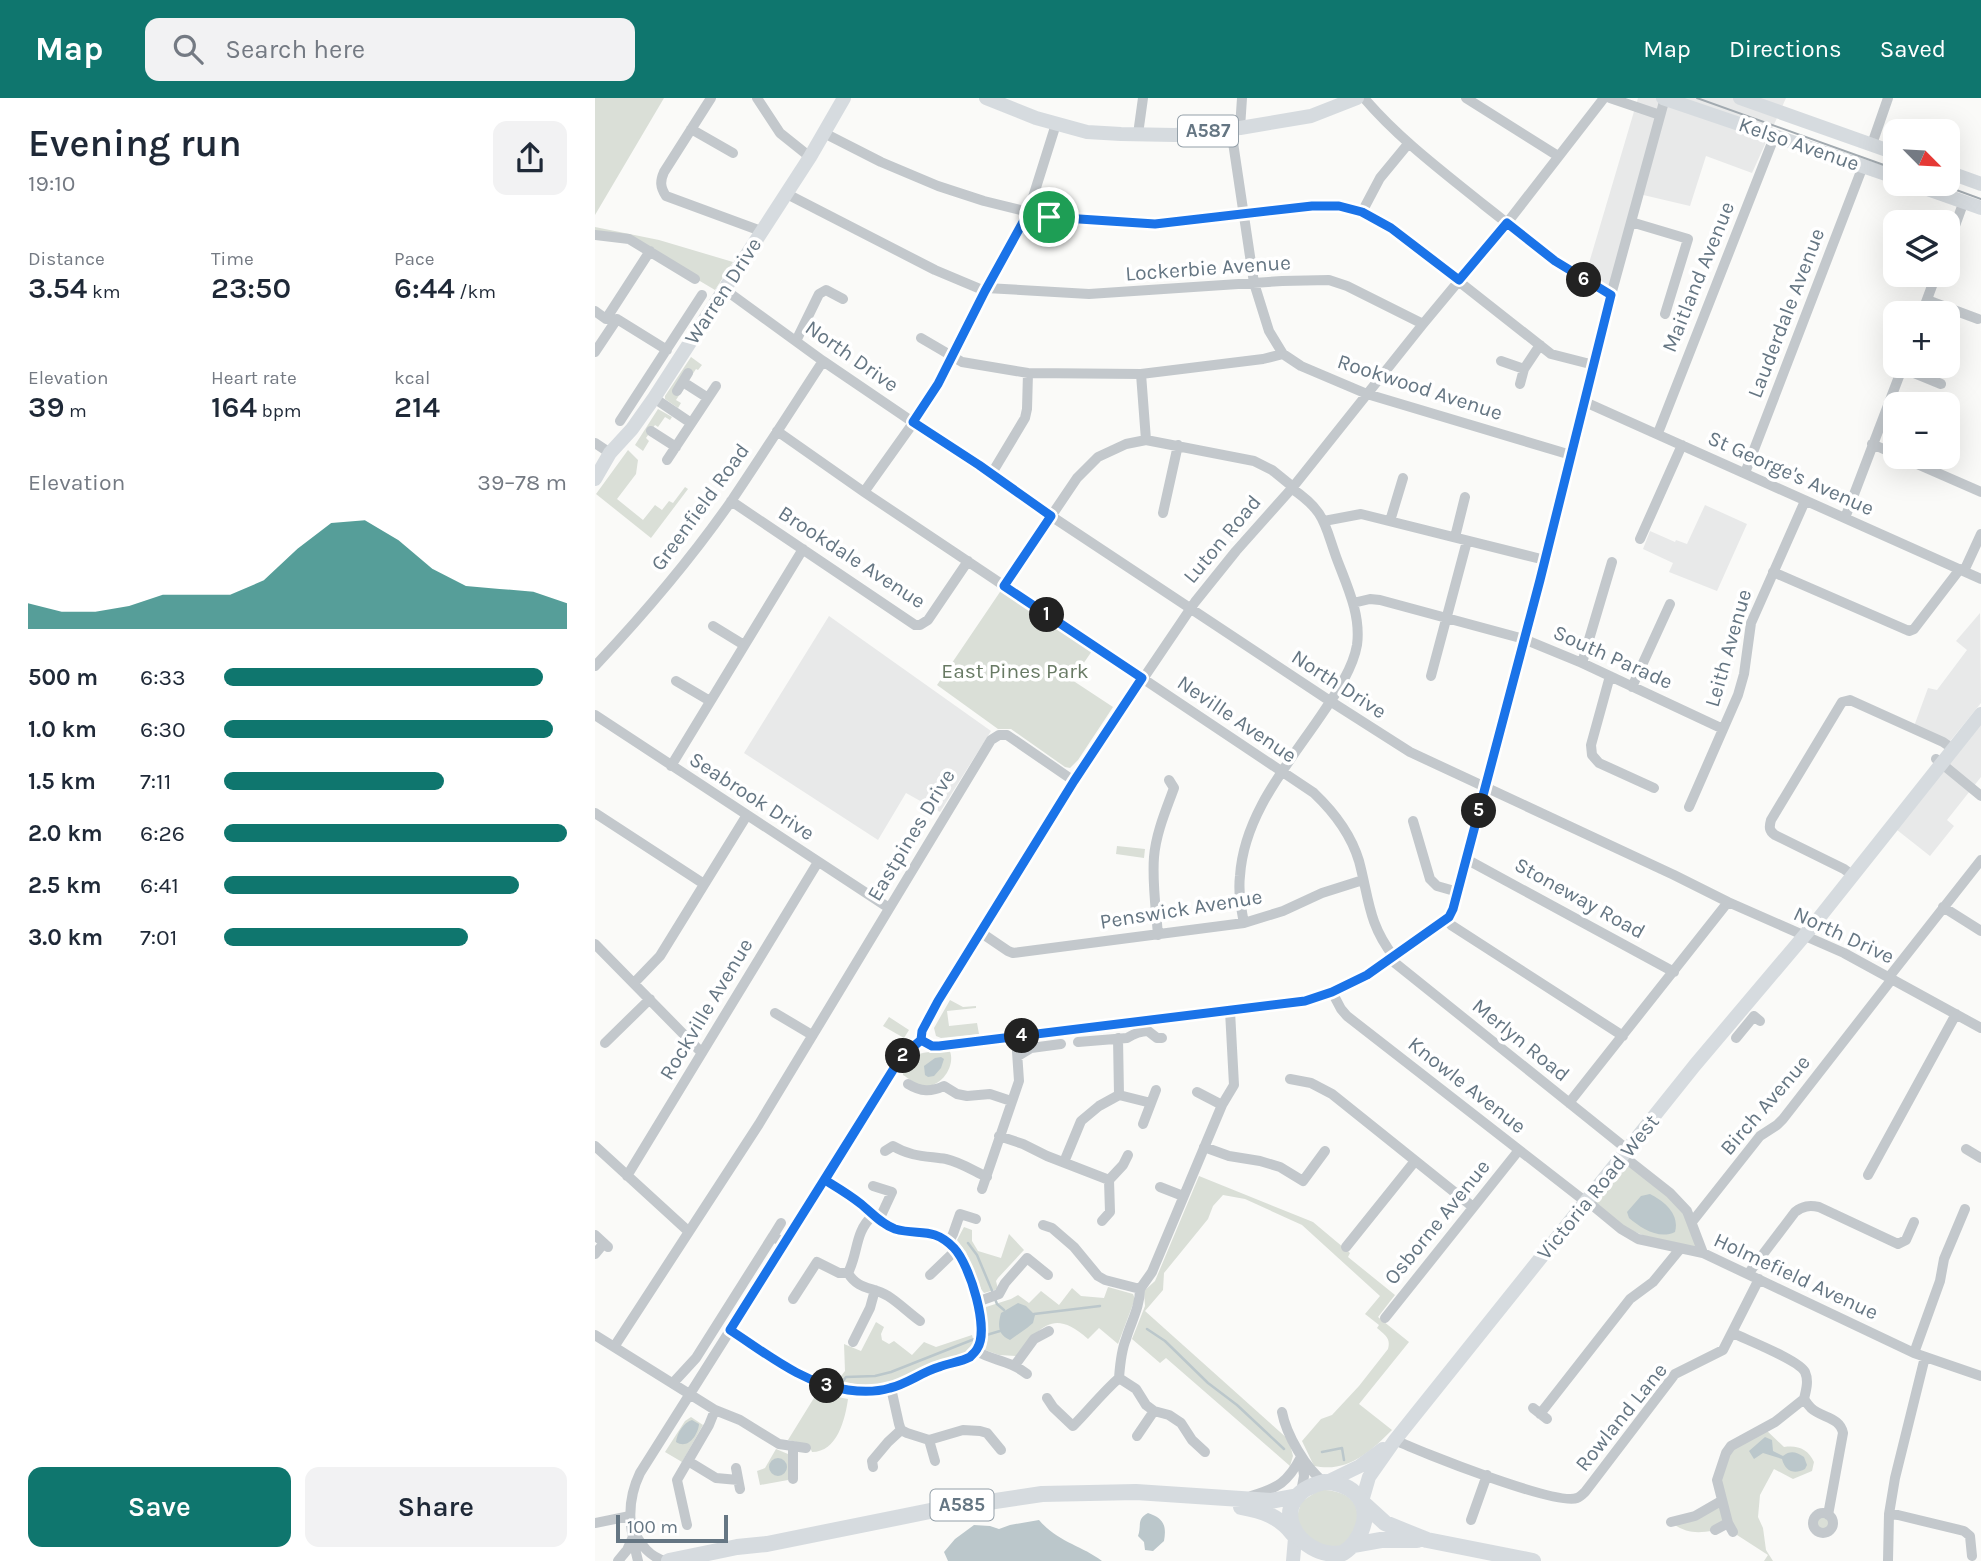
<!DOCTYPE html>
<meta charset="utf-8">
<style>
body{margin:0;font-family:Karla,sans-serif;background:#f2f2f3;color:#1f2937;height:100vh;display:flex;flex-direction:column;font-size:26px;white-space:nowrap}
*{box-sizing:border-box;margin:0}
p{font-size:23px;color:#747a83}
.icon{flex:none;width:38px;height:38px;fill:none;stroke:currentColor;stroke-width:2;stroke-linecap:round;stroke-linejoin:round}
.map{position:relative;flex:1;overflow:hidden}
.sheet{display:flex;flex-direction:column;background:#fff;width:595px}
.sheet>*{flex:none}
.needle{width:46px;rotate:114deg}
.tools{position:absolute;left:1288px;top:21px;display:grid;gap:14px}
.tools a{display:grid;place-items:center;width:77px;height:77px;border-radius:14px;background:#fff;box-shadow:0 7px 28px #0002;font-size:35px}
.scale{position:absolute;left:21px;bottom:18px;width:112px;box-sizing:border-box;padding-left:7px;border:4px solid #657683;border-top:0;font-size:19px;line-height:24px;white-space:nowrap;color:#657683;-webkit-text-stroke:5px #fff;paint-order:stroke}
.pin{position:absolute;display:grid;place-items:center;width:60px;height:60px;color:#fff;margin:-30px;border:4px solid #fff;border-radius:50%;box-shadow:0 2px 7px #0007}
.km{position:absolute;width:35px;height:35px;margin:-18px;border-radius:50%;background:#222;color:#fff;font-size:19px;line-height:35px;text-align:center}
.round{display:grid;place-items:center;flex:none;width:74px;height:74px;border-radius:14px;background:#f2f2f3}
.head{display:flex;align-items:center;justify-content:space-between;height:119px;padding:0 28px}
h1{font-size:38px;font-weight:600;line-height:52px}
.figures{display:grid;grid-template-columns:repeat(3,1fr);gap:10px;height:119px;padding:7px 28px}
.figures div{display:grid;align-content:center}
.figures b{font-size:30px;font-weight:600}
.figures small{font-size:19px;font-weight:400}
.figures p{font-size:19px}
.chart{height:196px;padding:14px 28px}
.chart p{display:flex;justify-content:space-between}
.chart svg{width:100%;height:126px;margin-top:7px;fill:#0f766e;opacity:.7}
.cta{display:flex;gap:14px;margin-top:auto;padding:14px 28px}
.cta a{flex:1;height:80px;border-radius:14px;background:#0f766e;color:#fff;font-size:28px;font-weight:600;line-height:80px;text-align:center}
.cta a+a{background:#f2f2f3;color:#1f2937}
ul{padding:0 28px;list-style:none;font-size:23px}
li{display:grid;grid-template-columns:112px 84px 1fr;align-items:center;height:52px}
li i{height:18px;border-radius:9px;background:#0f766e}
header{display:flex;align-items:center;gap:42px;box-sizing:border-box;height:98px;padding:0 35px;background:#0f766e;color:#fff}
header strong{font-size:33px}
nav{display:flex;gap:38px;margin-inline-start:auto;font-size:24px}
.search{width:490px;height:63px;background:#f2f2f3;display:flex;align-items:center;gap:18px;box-sizing:border-box;padding:0 24px;border-radius:14px;color:#747a83;font-size:26px}
main{display:flex;flex:1;min-height:0}
.map>svg:first-child{display:block}
</style>
<header>
<strong>Map</strong>
<div class="search"><svg class="icon" aria-label="search" viewBox="0 0 24 24"><circle cx="10" cy="10" r="6"/><path d="M15 15l6 6"/></svg>Search here</div>
<nav><a>Map</a><a>Directions</a><a>Saved</a></nav>
</header>
<main>
<section class="sheet">
<div class="head"><div><h1>Evening run</h1><p>19:10</p></div><a class="round"><svg class="icon" aria-label="share" viewBox="0 0 24 24"><path d="M12 15V3M7 8l5-5 5 5M5 13v7h14v-7"/></svg></a></div>
<div class="figures">
<div><p>Distance</p><b>3.54<small> km</small></b></div>
<div><p>Time</p><b>23:50</b></div>
<div><p>Pace</p><b>6:44<small> /km</small></b></div>
</div>
<div class="figures">
<div><p>Elevation</p><b>39<small> m</small></b></div>
<div><p>Heart rate</p><b>164<small> bpm</small></b></div>
<div><p>kcal</p><b>214</b></div>
</div>
<div class="chart"><p><span>Elevation</span>39–78 m</p>
<svg viewBox="0 0 160 44" preserveAspectRatio="none"><path d="M0 44V35L10 38L20 38L30 36L40 32L50 32L60 32L70 27L80 16L90 7L100 6L110 13L120 23L130 29L140 30L150 31L160 35V44z"/></svg>
</div>
<ul>
<li><b>500 m</b>6:33<i style="width:93%"></i></li>
<li><b>1.0 km</b>6:30<i style="width:96%"></i></li>
<li><b>1.5 km</b>7:11<i style="width:64%"></i></li>
<li><b>2.0 km</b>6:26<i style="width:100%"></i></li>
<li><b>2.5 km</b>6:41<i style="width:86%"></i></li>
<li><b>3.0 km</b>7:01<i style="width:71%"></i></li>
</ul>
<div class="cta"><a>Save</a><a>Share</a></div>
</section>
<div class="map">
<svg width="1386" height="1463" viewBox="0 0 1386 1463">
<rect width="100%" height="100%" fill="#fafaf8"/>
<path fill="#e8e9e9" d="M1043,0H1191L1157,75L1111,58L1095,108L1044,96L1016,197L989,182Z
M1110,407L1152,426L1122,493L1074,474L1078,465L1048,451L1055,433L1080,444L1081,442L1092,446Z
M1385,515L1386,605L1352,647L1318,631L1333,590L1342,592L1372,552L1361,543Z
M234,518L396,633L345,714L311,695L283,742L149,655Z
M1386,616V679L1352,722L1359,728L1335,758L1297,728Z"/>
<path fill="#dadfd7" d="M0,0H69L0,117Z
M0,129L64,142L138,164L120,192L34,141L0,138Z
M96,259L107,267L103,272L101,271L81,302L86,305L83,310L70,301V298Z
M63,311L77,319L75,322L70,319L63,329L60,327L51,340L54,343L48,353L40,347Z
M33,352L43,362L41,376L22,401L48,422L60,407L67,412L74,403L78,405L90,389L93,391L56,440L1,396Z
M407,491L497,553L477,582L518,609L483,662L475,670L470,669L416,631H403L342,587Z
M522,748L550,751L549,760L521,756Z
M355,902L368,909L381,908V910L352,913L354,928L382,925L384,936L346,940L341,938L339,930Z
M294,919L314,932L309,940L288,928Z
M348,951H354C362,966 347,990 329,988C319,986 315,981 308,977C309,952 333,956 348,951Z
M1030,1064L1073,1097L1088,1113L1101,1148H1097L1057,1141L1033,1131L998,1103Z
M604,1078L718,1124L755,1155L753,1159L800,1197L783,1219L814,1244L764,1306L797,1332C775,1354 753,1375 719,1368L707,1343L726,1321L737,1317L764,1288L793,1251C796,1240 790,1237 782,1230L784,1227L770,1216L785,1198L707,1127L650,1101L628,1097L618,1108L613,1121L569,1175L568,1192L550,1213L694,1342L698,1358L695,1368L571,1260L565,1265L537,1241L550,1208L549,1193L560,1183Z
M369,1129L377,1132V1143L383,1153L406,1160L414,1136L429,1152L403,1180L401,1183L403,1191L389,1195L386,1191L371,1154L362,1142Z
M513,1189L538,1196L540,1201L523,1246L504,1230L493,1241C458,1210 446,1229 421,1258L404,1257L390,1252C397,1235 388,1226 391,1209L416,1201L423,1197L434,1205L446,1193L464,1207L477,1190L486,1198L509,1200Z
M281,1224L289,1229L286,1236L287,1242L294,1246L299,1243L317,1257L329,1244L341,1249L377,1237C380,1247 378,1250 370,1256C347,1265 303,1287 281,1288C268,1289 255,1285 243,1282L250,1273L249,1246L266,1253Z
M222,1295L253,1301C250,1322 242,1354 217,1354L214,1347L193,1342Z
M96,1319L108,1327L87,1364L70,1354L90,1323Z
M1169,1330L1189,1349C1203,1347 1213,1351 1219,1364L1217,1373L1198,1381L1179,1371L1165,1397L1163,1419L1168,1430L1171,1452L1178,1463H1169L1173,1457L1142,1437L1135,1430C1111,1433 1096,1440 1076,1424L1126,1403L1123,1389L1131,1355Z
M181,1351L193,1356V1382L165,1387L162,1373L170,1370Z
M724,1392C743,1391 766,1399 762,1422C761,1426 762,1430 760,1433C757,1441 746,1448 740,1453L705,1440L700,1426L706,1404Z
M1218 1425a10 10 0 1 1 20 0a10 10 0 1 1-20 0Z"/>
<path fill="#bbc7cb" d="M346,959L349,961L346,970L339,978L333,979L330,977L329,968L340,960Z
M1055,1096C1069,1103 1085,1116 1080,1134C1064,1142 1046,1130 1034,1120L1032,1114L1046,1098Z
M423,1205L431,1208L440,1217L438,1225L432,1230L415,1242C402,1237 403,1226 406,1215Z
M97,1322L104,1326C103,1337 93,1352 81,1344C82,1335 89,1324 97,1322Z
M1170,1339L1177,1342L1178,1353L1188,1358C1196,1352 1201,1354 1209,1359L1212,1367L1210,1371C1199,1377 1190,1373 1187,1361L1168,1355L1159,1361L1154,1353Z
M174 1369a9 9 0 1 1 18 0a9 9 0 1 1-18 0Z
M553,1415C568,1420 572,1427 569,1443L558,1453L550,1452L549,1444L543,1438C547,1428 541,1421 553,1415Z
M444,1422C464,1445 486,1447 507,1463H353L349,1454L360,1441L379,1427L395,1428L404,1431L415,1427Z"/>
<g fill="none" stroke-linecap="round" stroke-linejoin="round">
<path stroke="#bbc7cb" stroke-width="2.5" d="M373,1145L382,1157L398,1195
M400,1201L402,1206L409,1212
M439,1216L505,1208
M552,1231L570,1243L613,1285L642,1307L689,1351
M388,1238L405,1233
M248,1283L251,1279L280,1278L296,1274L382,1240
M727,1354L747,1350L749,1362"/>
<path stroke="#c3c8cc" stroke-width="10" d="M116,0L69,74C65,83 65,89 71,98L166,133
M162,0L185,35L215,59
M769,0C804,41 847,73 889,107C930,139 970,173 1016,197
M871,0L963,58
M1015,0L1065,17
M645,30L647,0
M96,31L138,55
M636,31L659,185L674,233L688,256L706,268L772,296L976,357
M229,35L286,64L343,88L389,103L454,119L560,126L717,108H744L756,110L796,130L956,256L999,267
M543,36L548,0
M1277,46L1293,0
M192,96L340,172L390,193
M767,114L785,80L813,46
M1036,124L1093,141L1070,216
M0,137L34,141L100,181
M1353,147L1369,103
M391,190L494,196L687,183L734,182L752,188L828,226
M129,191L228,263L456,418L735,603L815,654L1079,777L1133,804L1249,855L1386,930
M1332,202L1383,221
M0,213L11,221H16
M1327,215L1341,177
M11,221L55,153
M22,221L72,252
M326,240L367,264L433,275L546,276L668,261L688,256
M201,243L224,196L231,192L248,201
M0,254L22,221
M906,263L929,271
M1307,270L1346,286
M546,276L551,342
M88,284L113,300
M925,286L929,271L945,247
M82,293L93,275
M59,300L96,325
M990,304L1386,481
M25,323L107,197
M56,333L81,349
M182,333L269,394L719,695C739,714 756,736 764,763C774,800 773,826 799,859
M1063,335L1180,37
M0,345L15,355
M1277,346L1300,356
M1306,359L1386,394
M72,362L121,288
M397,375L430,320L432,311L433,275
M1150,375L1268,68
M269,394L331,307L343,287L391,190L433,115L461,26
M136,403L320,527H325L333,522L373,463
M568,415L583,347
M1250,420L1308,268
M729,423L766,416L950,462
M795,423L808,380
M860,439L870,399
M1045,441L1087,347
M1369,473L1386,436
M1178,474L1314,533L1319,531L1365,471
M409,488L482,380L503,359L531,346L551,342L659,363L677,372L698,389
M758,505L775,501L785,502L929,541L987,565L1128,631
M118,528L149,547
M987,565L1017,464
M0,568C49,516 96,461 137,402C168,356 198,309 228,263
M836,578L872,443
M1015,578L996,647L997,657L1004,665L1059,690
M81,583L115,603
M1037,589L1075,506
M0,617L294,810
M1341,661L1386,698
M76,668L208,451
M1094,709L1143,597L1149,576L1156,525L1210,403
M0,715L109,786
M818,723L835,781L842,788L863,794
M871,761L1079,874
M1257,777L1249,771L1180,737C1174,733 1174,729 1176,722L1247,604L1255,602L1348,644L1358,651
M1348,809L1386,833
M852,822L856,827L1028,938
M649,825C646,810 643,794 645,778C649,715 695,664 729,613C742,594 758,570 762,547C766,518 753,490 743,464C729,427 732,414 696,390
M385,834L413,853L418,855L649,825L688,813L727,795L768,782
M563,837C561,811 557,785 559,759C561,735 571,712 579,690L574,682
M0,846L106,954
M797,861L800,865L1033,1052
M1294,879L1386,762
M39,885L65,858L152,717
M737,894L746,911L752,918L991,1104
M180,915L217,937
M523,940L524,997
M1141,940L1159,918L1165,923
M326,942L337,948H344L710,903L737,894L772,877L854,819L858,811L945,482L1016,197L1070,0
M326,942L327,933L343,903L479,683L600,504L641,453L698,389L828,226L912,125L1009,0
M483,944L532,940C540,935 545,933 553,933L562,940H567
M10,945L55,901
M423,958L436,950L466,946
M695,981L716,985L737,996L878,1109
M313,986C326,994 336,994 349,988L362,996L372,998L395,996L416,1003
M602,994L627,1007
M974,1005L1133,804
M548,1026L561,992
M404,1038L428,1046L452,1058L514,1082
M0,1048L93,1133
M609,1049L634,1058L665,1063L685,1069L708,1083L730,1053
M1371,1051L1386,1060
M290,1053L298,1048C316,1059 332,1058 351,1061C365,1064 379,1073 392,1079
M1028,1058L1075,1095L1092,1113L1108,1155
M469,1064L486,1023L504,1008L524,997L556,1005
M1273,1077L1361,916
M32,1078L223,764
M278,1088L297,1094L284,1122
M565,1089L588,1098
M387,1091L424,983L421,939
M992,1103L1026,1131L1043,1141L1108,1155L1319,1255L1386,1278
M507,1123L515,1114L514,1082L528,1067L533,1057
M1097,1124L1165,1038L1182,1027L1188,1021L1297,881
M448,1127L457,1130L479,1149L503,1178L510,1182L545,1191L557,1174L627,1007L639,987L635,913
M0,1137L13,1149
M178,1138L186,1125
M353,1145L358,1136L365,1116L381,1121
M751,1149L820,1063
M0,1156L9,1145
M253,1175C264,1193 277,1188 293,1198C304,1205 314,1215 325,1223
M253,1175C264,1153 259,1135 278,1117
M1153,1176L1200,1114C1208,1108 1214,1107 1224,1109L1303,1146L1311,1142L1319,1124
M335,1177L361,1152
M198,1201L222,1164L244,1175H253
M382,1204L404,1196L410,1185L432,1160L453,1177
M790,1220L924,1052
M135,1232L207,1278L234,1288L257,1293L271,1294L296,1290L343,1269L375,1259L381,1253L386,1239L382,1204L372,1173L361,1152L342,1138L326,1133L300,1131L291,1127L251,1095L230,1082
M1138,1235C1152,1242 1204,1262 1210,1274C1214,1283 1211,1292 1209,1301C1211,1304 1213,1307 1216,1310C1227,1320 1245,1319 1248,1335L1233,1417
M0,1237L120,1312L145,1322L184,1346L211,1350
M258,1244L275,1210L280,1192
M19,1249L164,1026L396,642L404,637H412L479,683
M381,1253C399,1263 414,1262 432,1276
M1319,1255L1345,1183L1349,1161L1370,1111
M420,1267L439,1241L454,1233
M524,1280L541,1291L551,1307L559,1313L574,1317L586,1325L597,1342L610,1354
M524,1280C525,1267 526,1253 531,1241C536,1224 545,1209 545,1191
M78,1285L101,1260L178,1138L190,1146
M296,1290L304,1326L306,1332L312,1335L334,1342L368,1332L385,1333L392,1335L406,1352
M452,1300L458,1309L478,1328C494,1312 507,1295 524,1280
M938,1310L952,1321
M687,1314C691,1336 711,1371 729,1384
M945,1316L1035,1201L1058,1184L1085,1151
M542,1338L559,1313
M334,1342L340,1363
M800,1342C825,1354 961,1408 982,1400C985,1399 988,1396 990,1394L1080,1276L1128,1252L1164,1181
M93,1363L121,1380L143,1382
M278,1369L277,1363L293,1344L306,1332
M141,1370L145,1391
M198,1381V1349
M706,1394L709,1378L707,1362
M656,1398C683,1390 693,1384 706,1359
M1218 1425a10 10 0 1 1 20 0a10 10 0 1 1-20 0Z
M1294,1416L1303,1417L1369,1433L1375,1438L1377,1458
M876,1422L892,1377
M1076,1424L1100,1418L1126,1403
M0,1425L35,1418
M92,1427L82,1382L114,1327L120,1312
M1120,1432L1133,1425
M39,1434C47,1448 54,1458 70,1463
M1138,1434L1133,1425L1122,1382L1131,1355L1136,1348L1180,1324L1209,1301
M23,1463L32,1452L37,1441
M43,1463C35,1431 30,1406 45,1375L230,1082L303,964L310,955L326,942
M1293,1463L1294,1416L1300,1380L1330,1259"/>
<path stroke="#d6dbdf" stroke-width="14" d="M391,0L441,20L492,34L526,36L580,37L645,30L716,18L762,0
M1068,0L1300,79
M1145,0L1300,55
M1353,74L1386,86
M1318,86L1386,110
M0,381L15,355L37,331L59,300L215,59L249,0
M732,1384L765,1368L788,1351
M767,1403L774,1379L800,1342L1100,967L1220,825L1386,616
M698,1463L700,1440"/>
<path stroke="#d6dbdf" stroke-width="16" d="M729,1384C752,1384 774,1399 769,1424C766,1437 759,1448 748,1455C702,1463 666,1399 729,1384Z
M768,1405L790,1425L832,1442L938,1463
M646,1409C668,1413 684,1418 698,1436
M758,1447L786,1442H822
M74,1463L142,1449L172,1446L340,1412L447,1396L541,1394L676,1403L703,1398"/>
<path stroke="#a2aab0" stroke-width="2" d="M1102,0L1300,71
M1345,86L1386,101"/>
</g>
<g fill="none" stroke-linecap="round" stroke-linejoin="round">
<defs>
<path id="route" d="M454,119L433,115L390,193L343,286L318,324L384,367L456,418L409,488L547,580L479,683L343,903L327,933L326,942L310,956L303,964L230,1082C243,1090 255,1097 266,1106C277,1115 286,1126 300,1131C324,1138 338,1128 359,1150C375,1167 395,1232 382,1251C381,1253 376,1258 375,1259C366,1264 354,1265 344,1269C327,1274 312,1286 295,1290C282,1294 267,1294 253,1292C208,1286 172,1256 135,1232L303,964C310,956 317,949 326,942L337,948H344L710,903L737,894L772,877L854,819L858,811L945,482L1016,197L960,163L912,125L864,182L796,130L767,114L744,108H717L560,126L454,119"/>
</defs>
<use href="#route" stroke="#fff" stroke-width="14"/>
<use href="#route" stroke="#1a73e8" stroke-width="9"/>
</g>
<g text-anchor="middle" dominant-baseline="central" stroke-width="7" stroke-linejoin="round" paint-order="stroke">
<g fill="#fff" stroke="#939fa8" stroke-width="2">
<rect x="583" y="17.5" width="60" height="31" rx="5"/>
<rect x="335.5" y="1391.5" width="63" height="31" rx="5"/>
</g>
<g font-size="19" font-weight="bold" fill="#657683">
<text x="613" y="33">A587</text>
<text x="367" y="1407">A585</text>
</g>
<g font-size="21" fill="#657683" stroke="#fff">
<text transform="translate(1204 46) rotate(19)">Kelso Avenue</text>
<text transform="translate(613 170) rotate(-4)">Lockerbie Avenue</text>
<text transform="translate(1103 179) rotate(-68)">Maitland Avenue</text>
<text transform="translate(128 193) rotate(-57)">Warren Drive</text>
<text transform="translate(1191 215) rotate(-69)">Lauderdale Avenue</text>
<text transform="translate(257 258) rotate(35)">North Drive</text>
<text transform="translate(825 289) rotate(18)">Rookwood Avenue</text>
<text transform="translate(1196 375) rotate(24)">St George's Avenue</text>
<text transform="translate(105 409) rotate(-54)">Greenfield Road</text>
<text transform="translate(627 441) rotate(-50)">Luton Road</text>
<text transform="translate(257 459) rotate(33)">Brookdale Avenue</text>
<text transform="translate(1133 550) rotate(-74)">Leith Avenue</text>
<text transform="translate(1018 559) rotate(24)">South Parade</text>
<text transform="translate(744 586) rotate(33)">North Drive</text>
<text transform="translate(642 621) rotate(34)">Neville Avenue</text>
<text transform="translate(157 698) rotate(33)">Seabrook Drive</text>
<text transform="translate(316 737) rotate(-59)">Eastpines Drive</text>
<text transform="translate(985 800) rotate(29)">Stoneway Road</text>
<text transform="translate(586 811) rotate(-9)">Penswick Avenue</text>
<text transform="translate(1249 837) rotate(25)">North Drive</text>
<text transform="translate(111 911) rotate(-59)">Rockville Avenue</text>
<text transform="translate(926 942) rotate(39)">Merlyn Road</text>
<text transform="translate(872 987) rotate(38)">Knowle Avenue</text>
<text transform="translate(1170 1007) rotate(-49)">Birch Avenue</text>
<text transform="translate(1003 1089) rotate(-51)">Victoria Road West</text>
<text transform="translate(842 1124) rotate(-51)">Osborne Avenue</text>
<text transform="translate(1201 1178) rotate(25)">Holmefield Avenue</text>
<text transform="translate(1026 1319) rotate(-51)">Rowland Lane</text>
</g>
<g font-size="21" fill="#687a64" stroke="#fff">
<text x="420" y="573">East Pines Park</text>
</g>
</g>
</svg>
<div class="tools">
<a><svg class="needle" viewBox="-14 -14 28 28"><path d="M0-13l5 13h-10z" fill="#e53935"/><path d="M0 13l5-13h-10z" fill="#747a83"/></svg></a>
<a><svg class="icon" aria-label="layers" viewBox="0 0 24 24"><path d="M12 4l9 5-9 5-9-5zM3 14l9 5 9-5"/></svg></a>
<a>+</a>
<a>−</a>
</div>
<div class="scale">100 m</div>
<div class="pin" style="left:454px;top:119px;background:#1e9e55"><svg class="icon" aria-label="arrive" viewBox="0 0 24 24"><path d="M6 21V4h12l-3 4 3 4H6"/></svg></div>
<b class="km" style="left:452px;top:517px">1</b>
<b class="km" style="left:308px;top:958px">2</b>
<b class="km" style="left:232px;top:1288px">3</b>
<b class="km" style="left:427px;top:938px">4</b>
<b class="km" style="left:884px;top:713px">5</b>
<b class="km" style="left:989px;top:182px">6</b>
</div>
</main>
